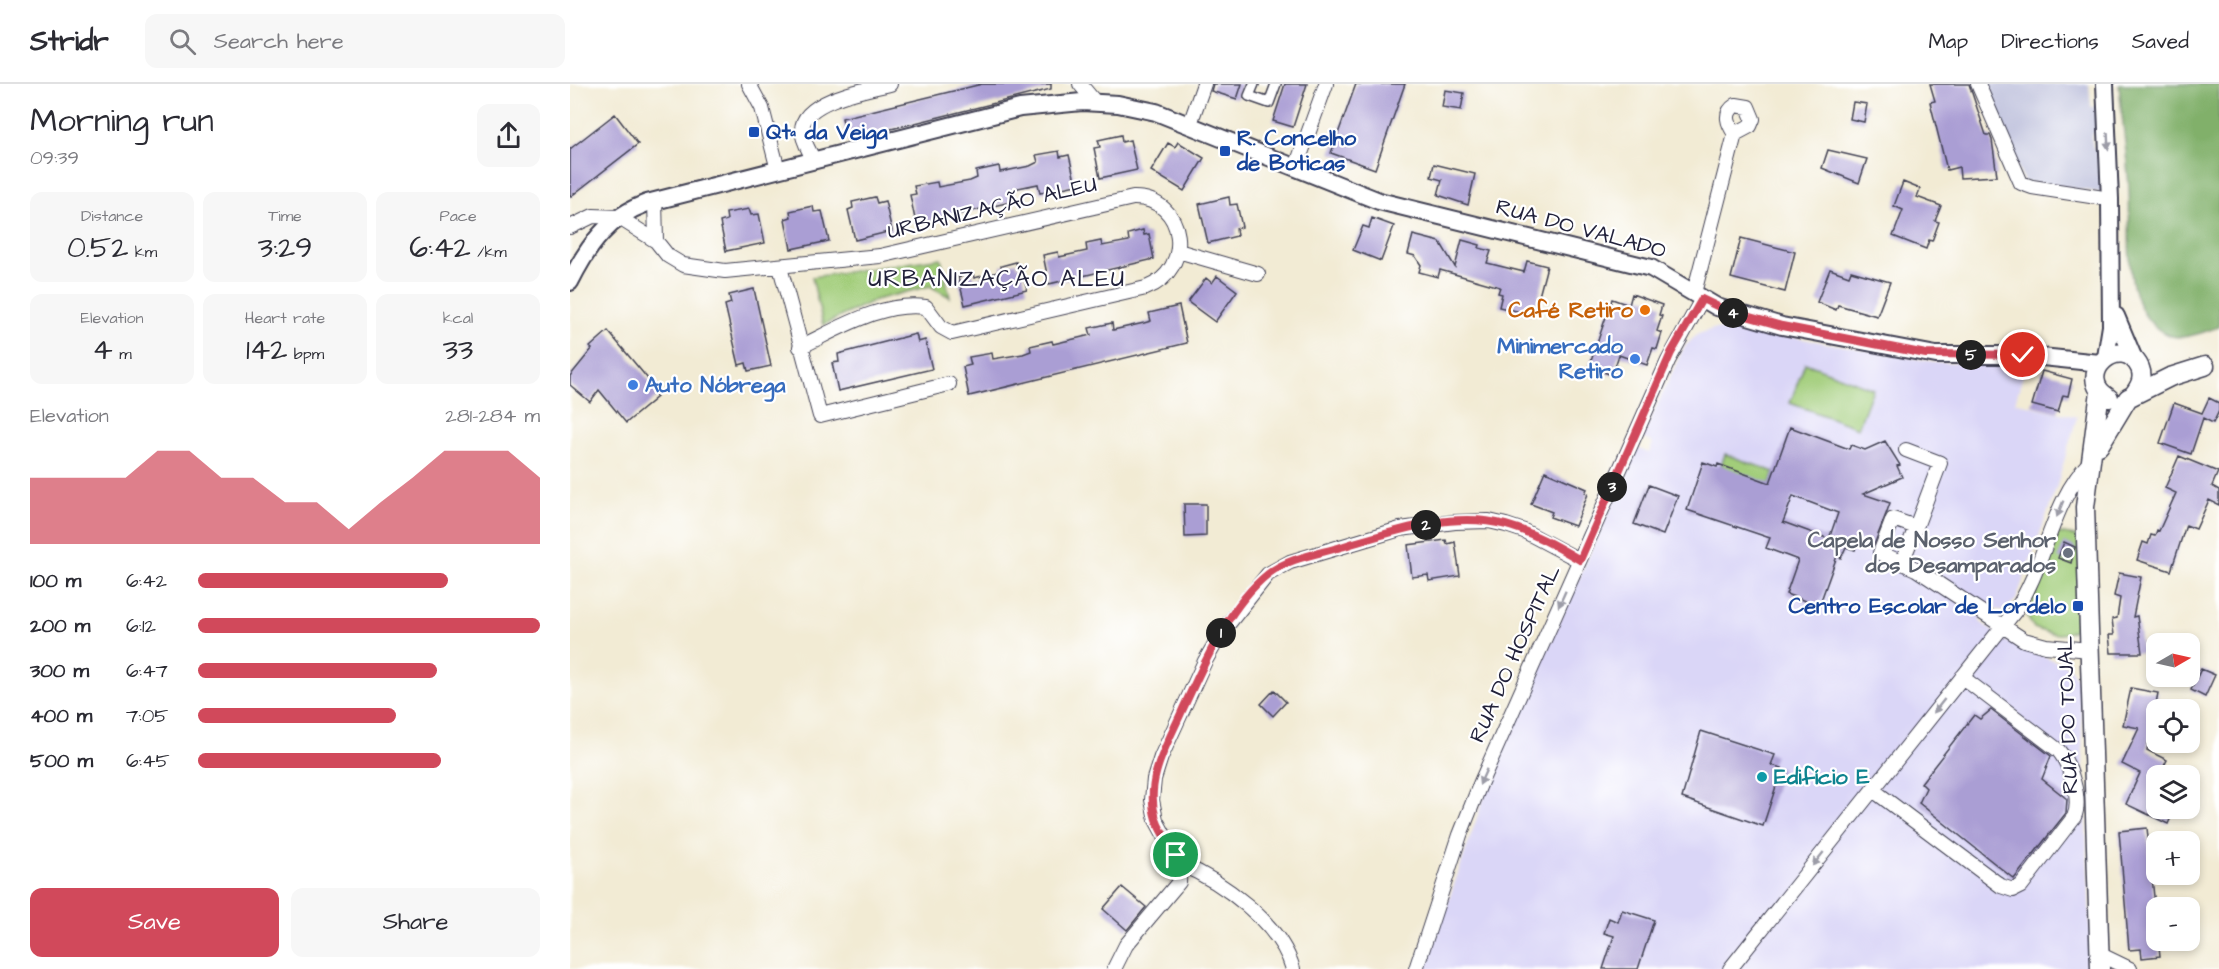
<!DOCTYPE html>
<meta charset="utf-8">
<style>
body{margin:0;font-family:"Architects Daughter",sans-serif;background:#f7f7f7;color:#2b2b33;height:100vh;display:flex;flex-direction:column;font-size:22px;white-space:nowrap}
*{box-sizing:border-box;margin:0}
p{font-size:20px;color:#7c7c81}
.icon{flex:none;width:33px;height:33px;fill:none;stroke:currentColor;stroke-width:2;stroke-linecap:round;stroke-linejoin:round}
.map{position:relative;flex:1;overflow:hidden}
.side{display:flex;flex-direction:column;background:#fff;width:570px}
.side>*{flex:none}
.needle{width:39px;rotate:81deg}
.fabs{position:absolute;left:1576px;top:549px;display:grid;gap:12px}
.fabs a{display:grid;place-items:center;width:54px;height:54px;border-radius:12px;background:#fff;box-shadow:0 3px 9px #0003;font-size:30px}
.pin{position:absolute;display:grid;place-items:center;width:51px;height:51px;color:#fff;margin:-26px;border:3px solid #fff;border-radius:50%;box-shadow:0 2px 6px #0007}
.km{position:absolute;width:30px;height:30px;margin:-15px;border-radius:50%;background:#222;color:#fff;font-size:16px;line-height:30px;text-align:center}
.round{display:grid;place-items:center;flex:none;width:63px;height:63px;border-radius:12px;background:#f7f7f7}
.overview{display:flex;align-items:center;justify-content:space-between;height:102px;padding:0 30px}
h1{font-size:33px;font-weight:600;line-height:45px}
.figures{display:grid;grid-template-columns:repeat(3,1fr);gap:9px;height:102px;padding:6px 30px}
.figures div{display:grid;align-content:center;border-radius:12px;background:#f7f7f7;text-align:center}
.figures b{font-size:30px;font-weight:600}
.figures small{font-size:16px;font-weight:400}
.figures p{font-size:16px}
.chart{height:168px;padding:12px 30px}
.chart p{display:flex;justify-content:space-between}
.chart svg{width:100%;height:108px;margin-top:6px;fill:#d1495b;opacity:.7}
.primary-button{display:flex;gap:12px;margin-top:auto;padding:12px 30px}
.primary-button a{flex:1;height:69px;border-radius:12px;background:#d1495b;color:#fff;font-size:24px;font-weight:600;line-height:69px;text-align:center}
.primary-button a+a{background:#f7f7f7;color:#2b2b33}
ul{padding:0 30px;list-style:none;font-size:20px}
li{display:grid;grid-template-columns:96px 72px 1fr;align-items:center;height:45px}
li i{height:15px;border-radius:8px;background:#d1495b}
header{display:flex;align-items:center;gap:36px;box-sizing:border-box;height:84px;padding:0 30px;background:#fff;border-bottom:2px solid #e1e1e2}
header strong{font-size:28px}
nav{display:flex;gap:33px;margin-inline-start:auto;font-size:21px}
.search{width:420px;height:54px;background:#f7f7f7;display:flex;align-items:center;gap:15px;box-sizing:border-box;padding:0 21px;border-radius:12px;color:#7c7c81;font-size:22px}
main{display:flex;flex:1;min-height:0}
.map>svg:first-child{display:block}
</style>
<header>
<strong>Stridr</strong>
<div class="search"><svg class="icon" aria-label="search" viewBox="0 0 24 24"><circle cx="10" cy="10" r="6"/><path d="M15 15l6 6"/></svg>Search here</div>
<nav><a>Map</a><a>Directions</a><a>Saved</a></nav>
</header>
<main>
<section class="side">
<div class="overview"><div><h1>Morning run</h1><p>09:39</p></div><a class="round"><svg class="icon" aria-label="share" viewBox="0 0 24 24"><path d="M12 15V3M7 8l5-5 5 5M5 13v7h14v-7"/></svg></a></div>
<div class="figures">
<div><p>Distance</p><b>0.52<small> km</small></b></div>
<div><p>Time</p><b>3:29</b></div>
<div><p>Pace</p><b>6:42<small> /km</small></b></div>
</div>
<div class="figures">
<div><p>Elevation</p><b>4<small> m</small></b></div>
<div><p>Heart rate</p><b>142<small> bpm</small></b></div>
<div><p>kcal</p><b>33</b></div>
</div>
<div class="chart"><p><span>Elevation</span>281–284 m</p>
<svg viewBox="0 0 160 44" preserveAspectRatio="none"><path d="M0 44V17L10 17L20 17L30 17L40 6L50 6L60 17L70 17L80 27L90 27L100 38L110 27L120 17L130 6L140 6L150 6L160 17V44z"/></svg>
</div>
<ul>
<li><b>100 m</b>6:42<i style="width:73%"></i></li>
<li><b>200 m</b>6:12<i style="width:100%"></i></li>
<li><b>300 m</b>6:47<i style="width:70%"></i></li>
<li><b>400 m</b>7:05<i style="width:58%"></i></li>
<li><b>500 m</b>6:45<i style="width:71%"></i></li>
</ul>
<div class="primary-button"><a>Save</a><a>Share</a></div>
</section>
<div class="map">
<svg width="1649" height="885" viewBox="0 0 1649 885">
<rect width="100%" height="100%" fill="#fff"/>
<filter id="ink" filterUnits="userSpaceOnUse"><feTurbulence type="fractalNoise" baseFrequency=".0167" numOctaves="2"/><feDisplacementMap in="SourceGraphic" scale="12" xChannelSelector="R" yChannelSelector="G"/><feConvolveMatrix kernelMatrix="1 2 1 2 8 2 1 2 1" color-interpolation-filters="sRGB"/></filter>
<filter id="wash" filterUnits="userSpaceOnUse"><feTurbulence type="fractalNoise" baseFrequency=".008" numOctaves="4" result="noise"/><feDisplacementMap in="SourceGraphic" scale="24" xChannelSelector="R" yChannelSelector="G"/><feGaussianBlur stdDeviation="1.35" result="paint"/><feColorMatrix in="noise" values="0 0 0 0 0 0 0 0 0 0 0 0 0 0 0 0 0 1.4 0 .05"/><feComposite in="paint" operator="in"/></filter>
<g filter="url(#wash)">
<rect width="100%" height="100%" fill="#f2ebd4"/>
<path fill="#dad6f7" d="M1143,245H1175L1366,278L1405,279L1458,276L1445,318L1507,333L1486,405L1446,516L1433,527L1419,524L1409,537L1436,557L1493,580L1501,585L1510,602L1522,885H855L923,687L1067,364L1079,369L1083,359L1072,354L1114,263L1128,250Z"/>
<path fill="#c0c2dd" d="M1412,0H1519L1521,23L1528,22L1529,42L1521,53L1523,64L1530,67L1533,109L1454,98Z"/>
<path fill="#a2cd7a" stroke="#62785a" stroke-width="1.5" d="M371,174L380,213L360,202L305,216L253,241L242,193Z
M1235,279L1303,305L1288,344L1220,319Z
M1155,370L1204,388L1199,402L1151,382Z
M1488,449L1510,453V540C1498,555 1480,550 1464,544L1457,533Z"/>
<path fill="#81b06a" stroke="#526952" stroke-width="1.5" d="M1549,0H1649V243C1633,248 1612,258 1596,250C1548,226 1562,149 1559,106C1557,70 1552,35 1549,0Z"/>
<g id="blocks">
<path fill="#aa9ed4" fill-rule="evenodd" d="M412,0H481V5L277,56L272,34Z
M643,0H672L667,15L641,7Z
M715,0H737L723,43L703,37Z
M786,0H835L805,85L761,69Z
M1360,0H1399L1416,51H1420L1422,56L1427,92L1390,94L1389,83L1377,86L1360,18L1365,17Z
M875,6L894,9L891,26L872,23Z
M1283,18L1297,20L1294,38L1280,35Z
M45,30L68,60L0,113V65Z
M551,51L552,58L560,56L567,86L530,94L524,64L530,63L528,56Z
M608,58L634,74L614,107L581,87L598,59L605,63Z
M1258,66L1297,75L1289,99L1252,84Z
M489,67L490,73L499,71L506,101L470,109L468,100L443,105L445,117L346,140L340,111L346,110L344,102L367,98L368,103L400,97L407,94L406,87L429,82L430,88L460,82L468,78L466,71Z
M864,80L905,90L898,121L868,111L872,96L861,93Z
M1333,98L1350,105L1347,113L1371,122L1365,137L1369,138L1362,157L1359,156L1356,165L1323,152L1333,126L1324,122Z
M305,113L307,119L315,117L322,147L285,156L278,126L283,124L282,118Z
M659,113L660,121L667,120L672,143L666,145L667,152L638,159L629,120Z
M243,122L244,128L252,127L259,157L221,165L215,135L221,133L220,127Z
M179,125L181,131L189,130L195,159L156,167L150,138L157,136L156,129Z
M802,134L824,142L811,177L783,166L793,142L799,144Z
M573,146L574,151L579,150L584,175L479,200L473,171L488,168L489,173L517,167L516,160L531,157L532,162L559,157L558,150Z
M843,151L870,158L885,183L892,156L910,161L909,164L921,167L917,179L954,188L957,177L977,182L964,231L929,223L932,210L928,209L930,203L870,186L868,193L849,188L851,181L845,172L838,170Z
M1171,154L1225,168L1215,208L1161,194Z
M446,178L447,183L451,182L457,206L395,221L388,193L403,189L404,194L432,187L431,182Z
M1260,185L1279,192L1281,187L1320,198L1307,232L1268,221L1266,226L1247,218Z
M647,192L667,207L645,238L618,218L636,194L642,199Z
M184,205L201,282L178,287L176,279L169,281L155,221L161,219L159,211Z
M1062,210L1092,221L1089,231L1092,232L1087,247L1092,249L1087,265L1083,264L1077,281L1049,271L1042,291L1019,283L1042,215L1059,221Z
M609,222L617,259L399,312L393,283L401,281L399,273L422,269L423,275L453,270L461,267L460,262L482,257L483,260L521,251L519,244L542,239L543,246L574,239L581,237L579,229Z
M38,247L88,307L85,310L87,313L56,339L29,306L20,318L0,301V292L22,265L20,263Z
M346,250L348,258L355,256L362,285L268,307L262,279L269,278L268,270Z
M1472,287L1502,295L1498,312L1493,311L1488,328L1462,321Z
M1639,314L1649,319V327L1643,339L1633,334L1621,370L1590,359L1604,319L1632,329Z
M1220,343L1279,365L1281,361L1295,366L1315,357L1330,381L1327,382L1332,393L1293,410L1320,419L1316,430L1304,461L1289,455L1285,466L1276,463L1271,474L1267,472L1249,522L1216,510L1228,476L1196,464L1200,454L1117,426L1133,378L1147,383L1148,380L1200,399ZM1223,412L1268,429L1259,455L1213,438Z
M1609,372L1648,388L1642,402L1649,406V421L1639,416L1626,445L1616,441L1601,487L1567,476L1573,458L1578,460L1581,451L1585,452L1587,446L1589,447L1606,409L1595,404Z
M975,387L1017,405L1015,409L1018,410L1005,442L980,433L982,428L961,420Z
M1079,401L1108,412L1093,451L1064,440Z
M614,420H636V452L615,453Z
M876,456L877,460L885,458L890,492L859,497L858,491L842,493L838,461Z
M1494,458L1505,463L1501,479L1488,474Z
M1549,489L1571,493L1563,533L1567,532L1572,569H1541L1539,551H1544L1542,535L1547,534L1550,514L1544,512Z
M1631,585L1645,591L1635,613L1621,606Z
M1561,604L1588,609L1577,666L1597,676L1582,705L1587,707V724H1605L1598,740L1556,720L1570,689L1552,680L1569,644L1553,641Z
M704,606L716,618L703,632L691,620Z
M1421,626L1481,672L1472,695L1497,715L1496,729L1444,795L1349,719L1356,704L1351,699L1404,631L1410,635Z
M1131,647L1205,671L1201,681L1212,684L1193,742L1112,714Z
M1577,744L1590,872L1572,874L1571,865L1559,866L1549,747Z
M552,803L576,823L557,846L533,825Z
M1052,826L1084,836L1068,885H1033L1044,852L1034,849L1039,834L1048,838Z"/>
</g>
</g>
<g filter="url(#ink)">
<use href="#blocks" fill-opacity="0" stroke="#414052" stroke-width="1.5"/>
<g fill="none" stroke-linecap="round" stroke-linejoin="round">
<defs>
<path id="pedestrian" d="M684,0L679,12L699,19L706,0"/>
<path id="minor" d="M179,0L192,24L208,86
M510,0L525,18
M1408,0L1451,99L1462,103L1540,115
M1166,21L1178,23L1183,35L1180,42L1165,50C1158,40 1153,29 1166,21Z
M620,40L634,0
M244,77C240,68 232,56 232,46C232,16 298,5 320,0
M726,83L756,0
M85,117L86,157
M0,143L23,132L48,133L86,157L98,172L113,181L155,187L310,172L563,114C616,113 625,186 576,204L382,249L371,243L356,223C312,217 268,245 230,263
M608,167L688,190
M210,183L250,332L379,300
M1124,209L1165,50
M1336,366L1370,379L1346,443
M1332,478L1346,443L1323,435L1310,469L1346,485L1454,556L1476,562L1520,566
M1303,706L1431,802L1443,806L1451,802L1504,733C1512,716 1500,680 1488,666L1392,593
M610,780C652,797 710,839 723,885
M1529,870L1560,885
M544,885L556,861L609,798L610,780L586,736L582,716L584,695L591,673L635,577L652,548L698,490L720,478L830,445L885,438L919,437L936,441L954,447L1009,476
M846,885L890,751L911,698L1098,277L1132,215
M1160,885L1445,527C1477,480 1480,418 1521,377"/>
<path id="tertiary" d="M1535,0L1540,115L1541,242L1536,273
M0,198C18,162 38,133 77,119L450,24L512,18L548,20L586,28L809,117L1081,184L1147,223L1212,242L1366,271H1453L1530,279
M1546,232L1564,275"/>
<path id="secondary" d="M1539,314C1501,292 1552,246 1570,284C1574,294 1570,302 1564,310
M1529,362L1558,314L1600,293L1635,282
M1530,885L1515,423L1530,307"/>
</defs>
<use href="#pedestrian" stroke="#414052" stroke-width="12"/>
<use href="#minor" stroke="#414052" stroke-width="16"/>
<use href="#tertiary" stroke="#414052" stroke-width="20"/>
<use href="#secondary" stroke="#414052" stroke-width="21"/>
<use href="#pedestrian" stroke="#fff" stroke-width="9"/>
<use href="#minor" stroke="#fff" stroke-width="14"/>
<use href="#tertiary" stroke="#fff" stroke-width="16"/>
<use href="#secondary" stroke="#fff" stroke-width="18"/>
</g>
<defs><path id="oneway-solid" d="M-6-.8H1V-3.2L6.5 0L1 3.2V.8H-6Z" transform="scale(1.5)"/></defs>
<g fill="#9c9ca7">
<use href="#oneway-solid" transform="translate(1538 57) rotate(87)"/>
<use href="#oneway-solid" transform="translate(1490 425) rotate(112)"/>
<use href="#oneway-solid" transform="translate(992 515) rotate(114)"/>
<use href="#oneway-solid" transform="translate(1369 622) rotate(128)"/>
<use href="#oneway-solid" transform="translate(913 693) rotate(114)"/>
<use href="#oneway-solid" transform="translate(1248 775) rotate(129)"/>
</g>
</g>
<g fill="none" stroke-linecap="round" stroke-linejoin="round" filter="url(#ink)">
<defs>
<path id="route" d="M606,771C599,759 590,748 586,735C574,697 597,661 612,627C633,582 658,522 698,490C718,474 747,470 771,463C822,448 882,426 936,441C962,448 986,462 1010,476L1101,269L1132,215L1155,226L1212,242L1356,270L1453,271"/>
</defs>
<use href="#route" stroke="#fff" stroke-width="12"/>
<use href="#route" stroke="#d1495b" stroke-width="8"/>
</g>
<g fill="#1a4fb4" stroke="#fff" stroke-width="2">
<rect x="178" y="42" width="12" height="12" rx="3"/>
<rect x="649" y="61" width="12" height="12" rx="3"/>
<rect x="1502" y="516" width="12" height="12" rx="3"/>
</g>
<circle fill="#e8710a" stroke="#fff" stroke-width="2" cx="1075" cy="226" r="6"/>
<g fill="#3f7fe0" stroke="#fff" stroke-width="2">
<circle cx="1065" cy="275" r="6"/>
<circle cx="63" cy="301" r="6"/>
</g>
<circle fill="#6b7280" stroke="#fff" stroke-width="2" cx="1498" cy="469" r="6"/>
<circle fill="#0f9aa8" stroke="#fff" stroke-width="2" cx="1192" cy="693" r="6"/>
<g text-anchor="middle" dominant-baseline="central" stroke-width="4.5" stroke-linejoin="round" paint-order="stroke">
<g font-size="22" font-weight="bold" fill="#164399" stroke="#fff" text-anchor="start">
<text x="196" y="48">Qtª da Veiga</text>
<text x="667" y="54">R. Concelho<tspan x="667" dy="25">de Boticas</tspan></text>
<text x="1496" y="522" text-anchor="end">Centro Escolar de Lordelo</text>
</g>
<g font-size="22" fill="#22223b" stroke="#fff">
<text transform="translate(422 124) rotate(-13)">URBANIZAÇÃO ALEU</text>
<text transform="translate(1011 145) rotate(15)">RUA DO VALADO</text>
<text transform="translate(945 570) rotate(-66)">RUA DO HOSPITAL</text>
<text transform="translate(1498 631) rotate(-92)">RUA DO TOJAL</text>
</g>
<g font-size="22" font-weight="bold" fill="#c56008" stroke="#fff" text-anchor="end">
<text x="1063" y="226">Café Retiro</text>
</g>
<g font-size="22" font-weight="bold" fill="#366cbe" stroke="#fff" text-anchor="end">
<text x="1053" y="262">Minimercado<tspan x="1053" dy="25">Retiro</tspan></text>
<text x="75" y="301" text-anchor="start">Auto Nóbrega</text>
</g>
<g font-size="22" font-weight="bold" fill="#5b616d" stroke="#fff" text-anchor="end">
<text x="1486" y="456">Capela de Nosso Senhor<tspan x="1486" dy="25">dos Desamparados</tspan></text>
</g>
<g font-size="22" font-weight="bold" fill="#0d838f" stroke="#fff" text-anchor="start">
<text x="1204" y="693">Edifício E</text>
</g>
<g font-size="24" letter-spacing="1.5" fill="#22223b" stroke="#fff">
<text x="427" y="195">URBANIZAÇÃO ALEU</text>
</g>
</g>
</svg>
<div class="fabs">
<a><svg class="needle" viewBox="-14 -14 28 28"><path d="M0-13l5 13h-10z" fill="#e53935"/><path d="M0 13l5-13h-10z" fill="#7c7c81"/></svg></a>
<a><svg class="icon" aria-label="locate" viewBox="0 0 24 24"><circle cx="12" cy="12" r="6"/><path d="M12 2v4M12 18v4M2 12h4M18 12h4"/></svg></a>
<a><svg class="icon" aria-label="layers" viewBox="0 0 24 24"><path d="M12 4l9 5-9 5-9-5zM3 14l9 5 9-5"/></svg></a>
<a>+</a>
<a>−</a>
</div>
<div class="pin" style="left:606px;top:771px;background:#1e9e55"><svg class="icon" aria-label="arrive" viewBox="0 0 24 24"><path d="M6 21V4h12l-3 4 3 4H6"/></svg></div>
<div class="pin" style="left:1453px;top:271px;background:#d93025"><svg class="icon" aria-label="check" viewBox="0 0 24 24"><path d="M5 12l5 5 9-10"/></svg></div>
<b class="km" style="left:651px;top:549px">1</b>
<b class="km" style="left:856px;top:441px">2</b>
<b class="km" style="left:1042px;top:403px">3</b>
<b class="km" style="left:1163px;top:229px">4</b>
<b class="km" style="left:1401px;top:271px">5</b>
</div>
</main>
